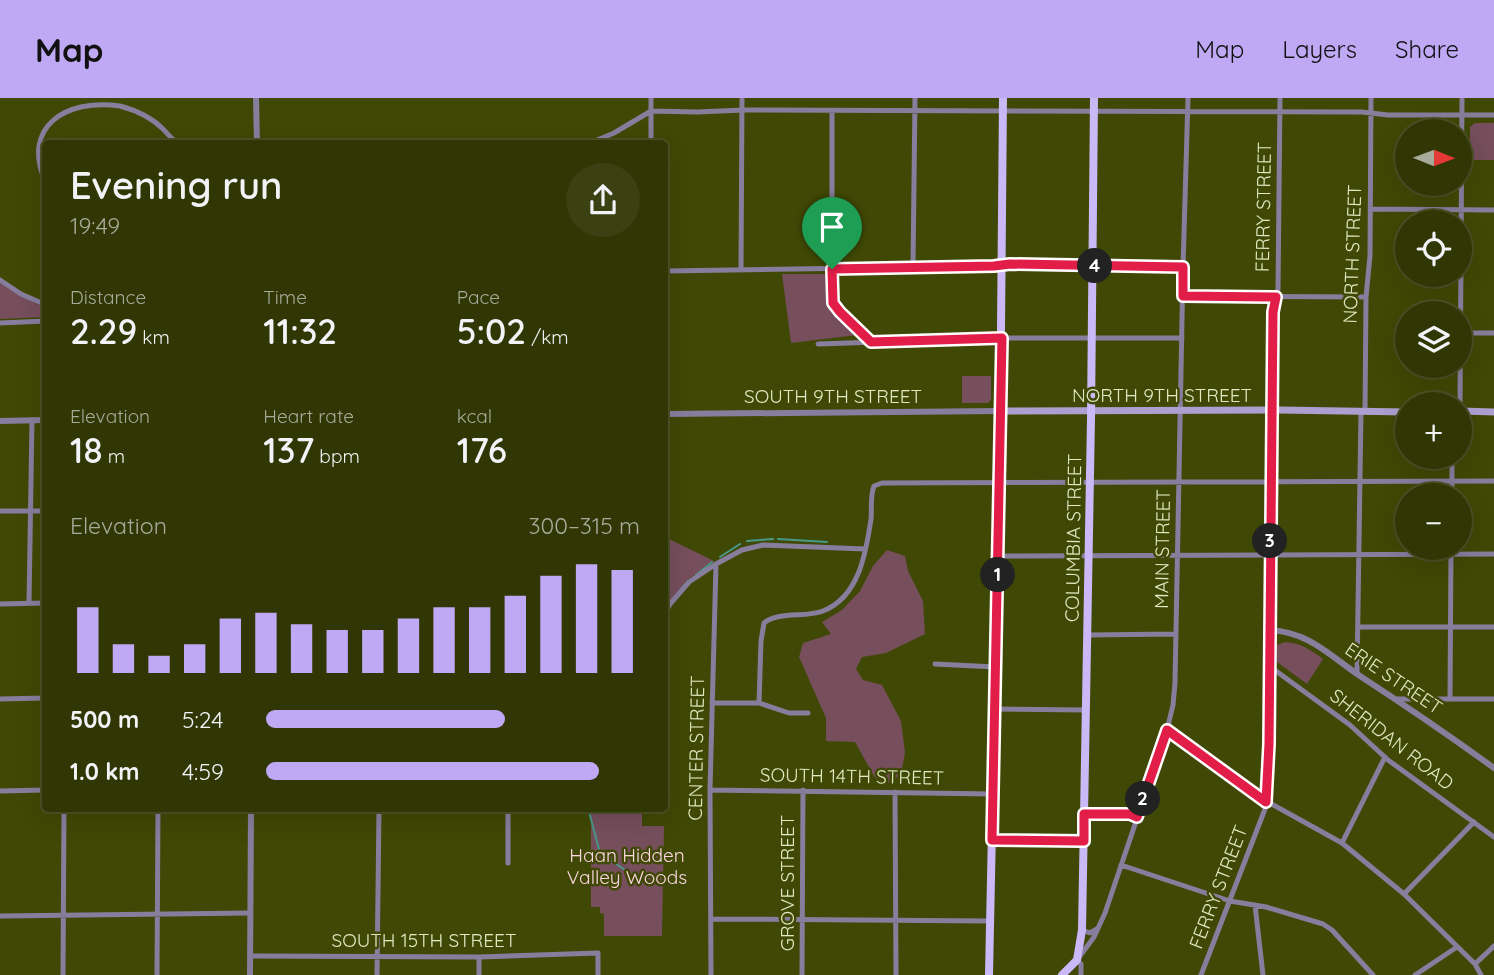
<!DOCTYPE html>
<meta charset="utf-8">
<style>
body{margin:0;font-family:Quicksand,sans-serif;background:#3c4113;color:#f1f3f6;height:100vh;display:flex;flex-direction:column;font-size:26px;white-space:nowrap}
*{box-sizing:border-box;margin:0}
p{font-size:23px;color:#a8ab9a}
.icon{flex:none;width:38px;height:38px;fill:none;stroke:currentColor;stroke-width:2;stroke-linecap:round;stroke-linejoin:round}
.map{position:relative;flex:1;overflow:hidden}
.details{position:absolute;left:42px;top:42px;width:626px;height:672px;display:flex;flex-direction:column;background:#303604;border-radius:7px;box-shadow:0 7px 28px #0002,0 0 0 2px #4b5026}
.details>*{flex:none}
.needle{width:46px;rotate:91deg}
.fabs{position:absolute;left:1395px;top:21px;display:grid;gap:14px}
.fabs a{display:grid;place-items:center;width:77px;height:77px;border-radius:50%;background:#303604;box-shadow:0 7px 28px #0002,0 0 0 2px #4b5026;font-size:35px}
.pin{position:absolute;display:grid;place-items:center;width:60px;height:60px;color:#fff;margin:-72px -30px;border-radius:50% 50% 50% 0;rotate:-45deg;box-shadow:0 0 7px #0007}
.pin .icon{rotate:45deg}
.km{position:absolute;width:35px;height:35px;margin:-18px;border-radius:50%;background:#222;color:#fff;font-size:19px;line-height:35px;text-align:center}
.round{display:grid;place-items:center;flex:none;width:74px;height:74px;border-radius:37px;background:#3c4113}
.head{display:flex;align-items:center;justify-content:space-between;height:119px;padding:0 28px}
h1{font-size:38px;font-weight:600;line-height:52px}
.stats{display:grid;grid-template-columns:repeat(3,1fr);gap:10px;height:119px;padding:7px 28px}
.stats div{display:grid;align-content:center}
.stats b{font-size:35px;font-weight:600}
.stats small{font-size:19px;font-weight:400}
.stats p{font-size:19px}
.chart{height:196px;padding:14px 28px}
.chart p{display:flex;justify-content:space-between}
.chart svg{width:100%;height:126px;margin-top:7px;stroke:#bfa9f4;stroke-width:6}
ul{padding:0 28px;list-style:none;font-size:23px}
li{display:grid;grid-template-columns:112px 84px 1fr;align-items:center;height:52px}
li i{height:18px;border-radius:9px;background:#bfa9f4}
header{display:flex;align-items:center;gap:42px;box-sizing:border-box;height:98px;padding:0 35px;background:#bfa9f4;color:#111}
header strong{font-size:33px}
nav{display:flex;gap:38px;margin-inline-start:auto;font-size:24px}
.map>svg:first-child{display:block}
</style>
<header>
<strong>Map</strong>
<nav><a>Map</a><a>Layers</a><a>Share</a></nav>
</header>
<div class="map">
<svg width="1494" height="877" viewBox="0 0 1494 877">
<rect width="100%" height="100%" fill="#404805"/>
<path fill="#764e5c" d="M1475,25H1494V62H1470V29Z
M782,176H829C829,190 827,204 836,216C843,224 851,228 857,237L791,245Z
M0,185L19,197L45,210V219L0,221Z
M962,278H991V302L988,305H962Z
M665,439L714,463L686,483L665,510Z
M887,452L905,458L908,473L923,503L925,536L886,555L862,559L856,571L863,582L882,587L901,623L905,654L901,677L883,688L874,678L855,644L826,643V620L799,559L803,545L831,536L822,524L842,512L860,493L873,468Z
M1285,544C1301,545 1311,552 1323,561L1307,586L1277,564V547Z
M591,711H642V728H664L662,838H604V816L600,815V809H591Z"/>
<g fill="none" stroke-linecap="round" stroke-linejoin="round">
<path stroke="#489988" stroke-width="2" d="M778,441L827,444
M747,443L773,441
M720,459L740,446
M696,477L712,464
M588,710L600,755L628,774"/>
<path stroke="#877e9e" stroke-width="5" d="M832,13V192L833,205L840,214L870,243
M582,46L595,43L614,35L651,13L697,14L743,12L1362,14L1388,17H1494
M651,46V0
M46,85C20,29 66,0 120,8C135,12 152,20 163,31C169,37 172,42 179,46
M1371,111L1494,112
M913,169L915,0
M741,172L742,0
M665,173L994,168L1010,166L1183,169
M0,182L21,196L46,207
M1183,198L1366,199
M0,225L46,223
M1461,235H1494
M818,246L1002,240H1182
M1365,313L1366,199L1370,158L1371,0
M1460,313L1462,0
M1452,397V359
M0,413H46
M998,458L1494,456
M29,505L32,322
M0,506L46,505
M665,516L670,506L689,484L716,466L742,452L763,447L865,451
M1358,529H1494
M1087,537L1176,536
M935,566L996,569
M1269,571L1276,573L1350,627L1388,662L1494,739
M1357,576L1361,313
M0,601L46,600
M1397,601H1494
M1450,601L1451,450
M712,605H759L789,615H808
M759,605L761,543L764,525C779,513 805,520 823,513C859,499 866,455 871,421C872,410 870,398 874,388L882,385L1494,383
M995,611L1086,612
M1167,632L1266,703L1342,745L1404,796L1475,866L1481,877
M710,692L993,696
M0,693L46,692
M895,694L896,877
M1084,716H1130L1137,719
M992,742L1084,743
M1342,745L1385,659
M508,765V710
M1121,767L1230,803L1266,809L1323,826L1332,832L1373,877
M1404,796L1474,724
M1255,807L1263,877
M0,818L250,815
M712,821L990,823
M1082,832L1090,835L1098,830
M250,858L479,859L598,855V877
M479,859V877
M1475,866L1494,848
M63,877L64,710
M157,877L158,710
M377,877L379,710
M711,877L710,692L716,466
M802,877L803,692
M1081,877V866L1077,862L1094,839L1105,815L1167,632L1173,607L1175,585L1183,169L1188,0
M1201,877L1265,711L1267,692L1273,214L1278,191L1280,0
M1415,877L1457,849"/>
<path stroke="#877e9e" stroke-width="6" d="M256,0L257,46
M665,316L1000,313
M0,323L46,322
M1269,532C1309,534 1329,557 1360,578C1406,608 1450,638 1494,670
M250,877L251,710"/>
<path stroke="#ad9fd0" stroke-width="7" d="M1000,313L1279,312L1407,314
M1460,313L1494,314"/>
<path stroke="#cab8f7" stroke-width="8" d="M989,877L1000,346L1003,0
M1062,877L1077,862L1082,832L1091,320L1094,0"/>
</g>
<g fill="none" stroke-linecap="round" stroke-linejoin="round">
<defs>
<path id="route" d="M1010,166L1183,169V198L1276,199L1273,214L1269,646L1266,704L1167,632L1137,719L1130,716H1084V743L992,742L1002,240L871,244L840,214L833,205L832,171L994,168Z"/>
</defs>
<use href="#route" stroke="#fff" stroke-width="14"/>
<use href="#route" stroke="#e11d48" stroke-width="9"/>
</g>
<g text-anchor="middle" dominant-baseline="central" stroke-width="5" stroke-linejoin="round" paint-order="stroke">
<g font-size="19" fill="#e0e9c1" stroke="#404805">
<text transform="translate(1263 109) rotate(-89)">FERRY STREET</text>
<text transform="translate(1352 156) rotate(-88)">NORTH STREET</text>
<text x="1162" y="297">NORTH 9TH STREET</text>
<text x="833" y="298">SOUTH 9TH STREET</text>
<text transform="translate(1073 440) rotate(-89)">COLUMBIA STREET</text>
<text transform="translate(1162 451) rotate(-89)">MAIN STREET</text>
<text transform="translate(1394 580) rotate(34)">ERIE STREET</text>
<text transform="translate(1392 641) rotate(38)">SHERIDAN ROAD</text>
<text transform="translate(696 650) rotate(-89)">CENTER STREET</text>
<text transform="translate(852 678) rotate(1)">SOUTH 14TH STREET</text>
<text transform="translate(787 785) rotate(-90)">GROVE STREET</text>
<text transform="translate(1218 789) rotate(-69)">FERRY STREET</text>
<text x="424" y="842">SOUTH 15TH STREET</text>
</g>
<g font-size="19" fill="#fcd6e2" stroke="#404805">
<text x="627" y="757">Haan Hidden<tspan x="627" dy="22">Valley Woods</tspan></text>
</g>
</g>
</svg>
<div class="fabs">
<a><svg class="needle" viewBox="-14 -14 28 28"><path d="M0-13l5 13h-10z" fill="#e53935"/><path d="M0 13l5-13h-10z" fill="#a8ab9a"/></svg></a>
<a><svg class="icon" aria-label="locate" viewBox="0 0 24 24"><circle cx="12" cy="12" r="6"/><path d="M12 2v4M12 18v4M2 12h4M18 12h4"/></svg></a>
<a><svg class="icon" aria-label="layers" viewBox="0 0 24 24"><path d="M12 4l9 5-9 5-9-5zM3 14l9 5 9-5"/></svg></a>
<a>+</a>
<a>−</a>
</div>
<div class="pin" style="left:832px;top:171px;background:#1e9e55"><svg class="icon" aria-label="arrive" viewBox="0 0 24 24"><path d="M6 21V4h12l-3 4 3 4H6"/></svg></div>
<b class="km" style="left:998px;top:477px">1</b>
<b class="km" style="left:1143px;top:701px">2</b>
<b class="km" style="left:1270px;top:443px">3</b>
<b class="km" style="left:1095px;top:168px">4</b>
<section class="details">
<div class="head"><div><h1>Evening run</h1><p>19:49</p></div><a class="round"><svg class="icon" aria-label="share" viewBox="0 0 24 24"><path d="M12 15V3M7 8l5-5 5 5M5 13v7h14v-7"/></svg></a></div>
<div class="stats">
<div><p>Distance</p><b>2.29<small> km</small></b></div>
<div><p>Time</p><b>11:32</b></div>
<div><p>Pace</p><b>5:02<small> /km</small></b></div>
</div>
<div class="stats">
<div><p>Elevation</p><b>18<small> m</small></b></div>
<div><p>Heart rate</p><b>137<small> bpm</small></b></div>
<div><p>kcal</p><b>176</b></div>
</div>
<div class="chart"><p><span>Elevation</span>300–315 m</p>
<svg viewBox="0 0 160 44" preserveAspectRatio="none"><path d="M5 44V21M15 44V34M25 44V38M35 44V34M45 44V25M55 44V23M65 44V27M75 44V29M85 44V29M95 44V25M105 44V21M115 44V21M125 44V17M135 44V10M145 44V6M155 44V8"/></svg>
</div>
<ul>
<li><b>500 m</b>5:24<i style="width:64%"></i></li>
<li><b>1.0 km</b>4:59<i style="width:89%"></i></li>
</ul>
</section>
</div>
